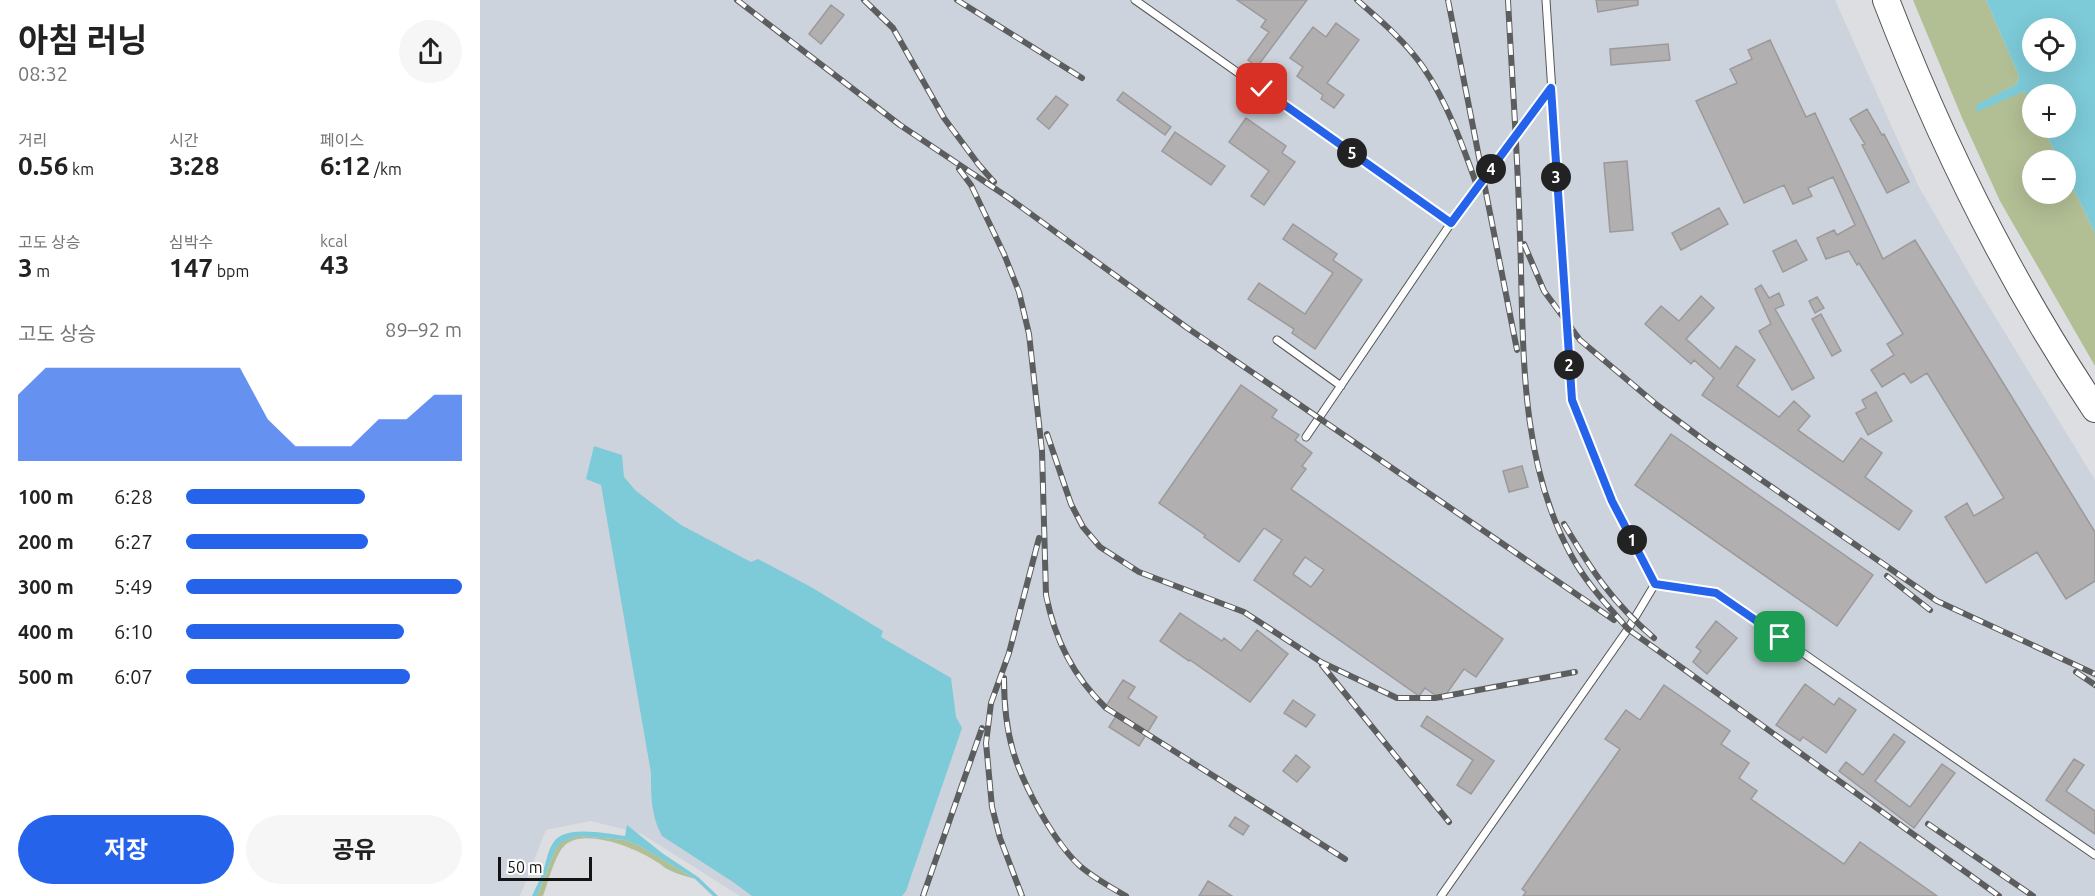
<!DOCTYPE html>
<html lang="ko">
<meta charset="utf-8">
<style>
body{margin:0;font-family:Ubuntu,"Noto Sans KR",sans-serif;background:#f6f6f6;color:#222;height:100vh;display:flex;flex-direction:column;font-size:22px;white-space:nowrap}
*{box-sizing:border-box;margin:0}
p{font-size:20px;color:#767676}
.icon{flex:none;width:33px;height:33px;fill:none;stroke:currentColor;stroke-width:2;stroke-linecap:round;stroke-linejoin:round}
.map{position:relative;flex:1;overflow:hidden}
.panel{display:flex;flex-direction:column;background:#fff;width:480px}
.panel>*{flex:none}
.fabs{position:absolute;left:1542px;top:18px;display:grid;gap:12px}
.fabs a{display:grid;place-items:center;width:54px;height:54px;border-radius:50%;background:#fff;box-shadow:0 6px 24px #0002;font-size:30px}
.scale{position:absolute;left:18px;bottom:15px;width:94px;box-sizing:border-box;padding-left:6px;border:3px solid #141415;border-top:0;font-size:16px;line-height:21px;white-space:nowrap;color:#141415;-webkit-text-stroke:4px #fff;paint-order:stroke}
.pin{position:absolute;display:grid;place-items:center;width:51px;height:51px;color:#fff;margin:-26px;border-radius:12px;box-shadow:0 3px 9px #0006}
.km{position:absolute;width:30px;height:30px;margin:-15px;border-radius:50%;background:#222;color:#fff;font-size:16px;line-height:30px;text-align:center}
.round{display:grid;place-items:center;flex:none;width:63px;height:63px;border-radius:32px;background:#f6f6f6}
.head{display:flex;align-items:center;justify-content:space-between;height:102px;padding:0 18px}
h1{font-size:33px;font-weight:700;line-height:45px}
.metrics{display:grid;grid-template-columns:repeat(3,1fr);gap:9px;height:102px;padding:6px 18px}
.metrics div{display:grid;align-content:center}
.metrics b{font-size:26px;font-weight:700}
.metrics small{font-size:16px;font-weight:400}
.metrics p{font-size:16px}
.chart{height:168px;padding:12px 18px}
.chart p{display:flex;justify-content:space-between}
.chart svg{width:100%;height:108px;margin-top:6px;fill:#2563eb;opacity:.7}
.primary-button{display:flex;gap:12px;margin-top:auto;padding:12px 18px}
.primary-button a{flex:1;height:69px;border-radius:36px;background:#2563eb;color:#fff;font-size:24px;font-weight:700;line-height:69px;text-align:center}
.primary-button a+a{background:#f6f6f6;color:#222}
ul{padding:0 18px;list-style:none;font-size:20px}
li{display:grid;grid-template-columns:96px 72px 1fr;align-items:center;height:45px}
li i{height:15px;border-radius:8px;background:#2563eb}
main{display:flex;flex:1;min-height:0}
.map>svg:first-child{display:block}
</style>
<main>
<section class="panel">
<div class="head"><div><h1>아침 러닝</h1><p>08:32</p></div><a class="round"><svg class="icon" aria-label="share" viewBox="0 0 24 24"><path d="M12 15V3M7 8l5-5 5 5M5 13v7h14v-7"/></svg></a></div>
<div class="metrics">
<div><p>거리</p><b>0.56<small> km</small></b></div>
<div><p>시간</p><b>3:28</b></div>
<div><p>페이스</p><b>6:12<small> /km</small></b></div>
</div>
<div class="metrics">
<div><p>고도 상승</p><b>3<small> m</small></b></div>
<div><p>심박수</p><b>147<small> bpm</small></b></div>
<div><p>kcal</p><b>43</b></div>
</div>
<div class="chart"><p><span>고도 상승</span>89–92 m</p>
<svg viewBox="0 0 160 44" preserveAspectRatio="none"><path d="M0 44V17L10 6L20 6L30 6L40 6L50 6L60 6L70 6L80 6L90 27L100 38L110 38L120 38L130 27L140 27L150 17L160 17V44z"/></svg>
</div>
<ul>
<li><b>100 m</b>6:28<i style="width:65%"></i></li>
<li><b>200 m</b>6:27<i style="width:66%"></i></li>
<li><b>300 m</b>5:49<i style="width:100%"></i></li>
<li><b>400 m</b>6:10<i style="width:79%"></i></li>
<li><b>500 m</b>6:07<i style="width:81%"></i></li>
</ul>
<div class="primary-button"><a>저장</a><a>공유</a></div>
</section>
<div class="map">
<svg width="1615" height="896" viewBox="0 0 1615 896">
<rect width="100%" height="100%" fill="#dddee1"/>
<path fill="#cdd3dc" d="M0,0H1355L1438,185L1494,282L1615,480V896H260L162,834L111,821L66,830L40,896H0Z"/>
<path fill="#b2be94" d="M1433,0H1506L1539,76L1537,84L1497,105L1546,91L1552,105V128H1563L1579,160H1552V194H1586V173L1615,233V366L1520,201L1483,120Z
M98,836L145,840L160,846L215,879C206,876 197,874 189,870C184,868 181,864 177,862C158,849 106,827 85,845C75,854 68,883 63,896H57L76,848L81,842Z"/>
<path fill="#7dcad8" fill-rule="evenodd" d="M1506,0H1615V233L1586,173V160H1579L1563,128H1586V94H1552V105L1545,91L1499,111L1496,110V105L1537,84L1539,76ZM1586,28V62H1552V28Z
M114,446L142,455L144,477L156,491L201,525L271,562L278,559L331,587L403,631L401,637L471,678L476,717L482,728L426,891L422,896H272L253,882L182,836C171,816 171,796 171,773L121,485L106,479Z
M147,825L182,853L218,877L238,896H233L215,879L160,846L145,840L98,836L82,842L76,848L57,896H52C55,889 59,882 62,874C66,864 67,852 73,843C84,824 127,834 145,836Z"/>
<path fill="#b2afb1" stroke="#9b999a" stroke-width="1.5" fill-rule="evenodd" d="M757,0H827L777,67L768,60L789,32L781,27L786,20Z
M1116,0H1158V5L1118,12Z
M351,5L364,15L341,44L329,34Z
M856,23L879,40L847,83L864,95L854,108L841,99L843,95L817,76L823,67L810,58L833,27L846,37Z
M1290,40L1326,117L1335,113L1403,259L1435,240L1615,532V581L1586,599L1557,552L1506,583L1465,517L1487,503L1494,516L1524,498L1447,373L1431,383L1424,373L1402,387L1391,370L1414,355L1407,344L1423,334L1379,263L1377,265L1369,251L1346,259L1337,238L1354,230L1357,235L1375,225L1353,177L1328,188L1332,196L1313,204L1304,185L1264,203L1216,101L1257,83L1250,69L1272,59L1268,50Z
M1188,44L1190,60L1131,65L1130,49Z
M643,92L691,127L685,135L637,100Z
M576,96L588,105L569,129L557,119Z
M1387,109L1402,135L1404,134L1429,182L1407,193L1382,145L1385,144L1370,119Z
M766,118L806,146L802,153L815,162L784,205L771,196L789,171L749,142Z
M695,132L745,166L731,185L682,151Z
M1147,161L1153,230L1130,232L1124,163Z
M1239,208L1248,224L1201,250L1192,233Z
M813,224L857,254L853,260L882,280L835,349L812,333L814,329L768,299L779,283L825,314L853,273L803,239Z
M1316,240L1327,260L1303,272L1293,251Z
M1281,285L1289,298L1299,293L1304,305L1295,309L1334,378L1312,390L1279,331L1291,324L1275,289Z
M1221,296L1234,308L1206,339L1240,369L1256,346L1275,360L1257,386L1299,417L1314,401L1330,416L1318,430L1363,462L1381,438L1402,453L1385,477L1432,511L1419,530L1222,395L1234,378L1214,360L1211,364L1165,324L1181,306L1199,321Z
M1337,297L1344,308L1335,313L1329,301Z
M1341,314L1361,351L1352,356L1332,319Z
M761,385L797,410L792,417L819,435L815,440L832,453L822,466L826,469L811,489L1023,639L996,677L984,669L962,700L945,688L939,696L774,580L802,540L784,528L759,562L724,537L725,535L679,503ZM825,557L844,570L831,587L813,574Z
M1396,392L1412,421L1388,435L1376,413L1386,408L1382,400Z
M1191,434L1393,575L1357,626L1155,485Z
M1042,466L1048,487L1029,492L1023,471Z
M700,613L742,641L744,638L761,651L777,630L808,654L770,702L710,660L709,661L680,641Z
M1236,621L1257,638L1227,674L1213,662L1221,651L1216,647Z
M643,680L655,687L648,698L677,717L659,746L629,727L636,716L624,709Z
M1325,684L1354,705L1359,698L1376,710L1346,753L1323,737L1320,741L1296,725Z
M1184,685L1250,731L1241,744L1269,763L1259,778L1277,791L1271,799L1364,864L1380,842L1457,896H1043L1046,892L1042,889L1140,749L1125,739L1146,710L1160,720Z
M813,700L835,715L826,727L804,713Z
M947,716L1014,761L991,794L977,785L993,760L941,726Z
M1414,734L1425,742L1395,781L1430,807L1462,764L1475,773L1434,828L1359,771L1366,762L1383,775Z
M816,755L830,767L817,782L803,771Z
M1594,759L1604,765L1586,791L1615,811V834L1566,800Z
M755,817L769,826L763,835L749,826Z
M728,881L752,896H719Z"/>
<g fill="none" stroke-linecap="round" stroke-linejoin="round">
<defs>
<path id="lane" d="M655,0L971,223L1071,88
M797,340L861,386
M826,437L971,223
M1175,584L1236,593L1615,855
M961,896L1148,629L1175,584L1132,501L1092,400L1066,0"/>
<path id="highway" d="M1406,0C1461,143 1530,282 1615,409"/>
</defs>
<use href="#lane" stroke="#545658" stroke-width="9"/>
<use href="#highway" stroke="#545658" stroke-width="28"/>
<use href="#lane" stroke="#fff" stroke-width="7"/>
<use href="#highway" stroke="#fff" stroke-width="26"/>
<defs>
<path id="rail" d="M257,0L420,125L529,198L706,327L1134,620
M384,0L413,28L464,118L499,165L514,182
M477,0L602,78
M877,0C900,20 925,41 943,67C967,102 983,146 997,186
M968,0L1037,350
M1028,0C1032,79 1038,158 1040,237C1044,344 1038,456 1090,553C1105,582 1127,605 1148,629L1519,896
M479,169L491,185L524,254L539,292L549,334L562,451L566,595C575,640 593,676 626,708L865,859
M1044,244L1064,291L1100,340L1177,405L1225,441L1457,601L1615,674
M567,434L591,504L603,527L620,547L659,572L764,612L841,662L917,698H955L1095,672
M1084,524C1112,571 1132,602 1174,638
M1407,576L1450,610
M842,665L969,822
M1596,672L1615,685
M524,678C524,703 526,727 533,751C543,785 573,841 600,866C614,878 630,887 646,896
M1448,824L1553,896
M443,896L502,728
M542,896L520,838L512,807L506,743L511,703L529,653L559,538"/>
</defs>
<use href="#rail" stroke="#5c5d5e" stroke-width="6"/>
<use href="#rail" stroke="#fff" stroke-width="4" stroke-dasharray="11" stroke-linecap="butt"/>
</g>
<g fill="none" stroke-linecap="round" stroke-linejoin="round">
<defs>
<path id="route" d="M782,89L971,223L1071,88L1092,400L1132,501L1175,584L1236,593L1300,637"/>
</defs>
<use href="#route" stroke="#fff" stroke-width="12"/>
<use href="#route" stroke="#2563eb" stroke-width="8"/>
</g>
</svg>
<div class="fabs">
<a><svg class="icon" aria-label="locate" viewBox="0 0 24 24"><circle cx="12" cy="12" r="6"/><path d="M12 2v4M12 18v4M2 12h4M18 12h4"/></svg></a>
<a>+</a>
<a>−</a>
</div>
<div class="scale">50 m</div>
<div class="pin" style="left:1300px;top:637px;background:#1e9e55"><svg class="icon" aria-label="arrive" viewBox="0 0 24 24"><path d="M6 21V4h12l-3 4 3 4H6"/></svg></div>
<div class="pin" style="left:782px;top:89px;background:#d93025"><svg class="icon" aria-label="check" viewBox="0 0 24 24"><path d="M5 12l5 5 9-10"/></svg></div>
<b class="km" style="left:1152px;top:540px">1</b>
<b class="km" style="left:1089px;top:365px">2</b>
<b class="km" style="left:1076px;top:177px">3</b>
<b class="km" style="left:1011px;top:169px">4</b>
<b class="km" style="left:872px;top:153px">5</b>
</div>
</main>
